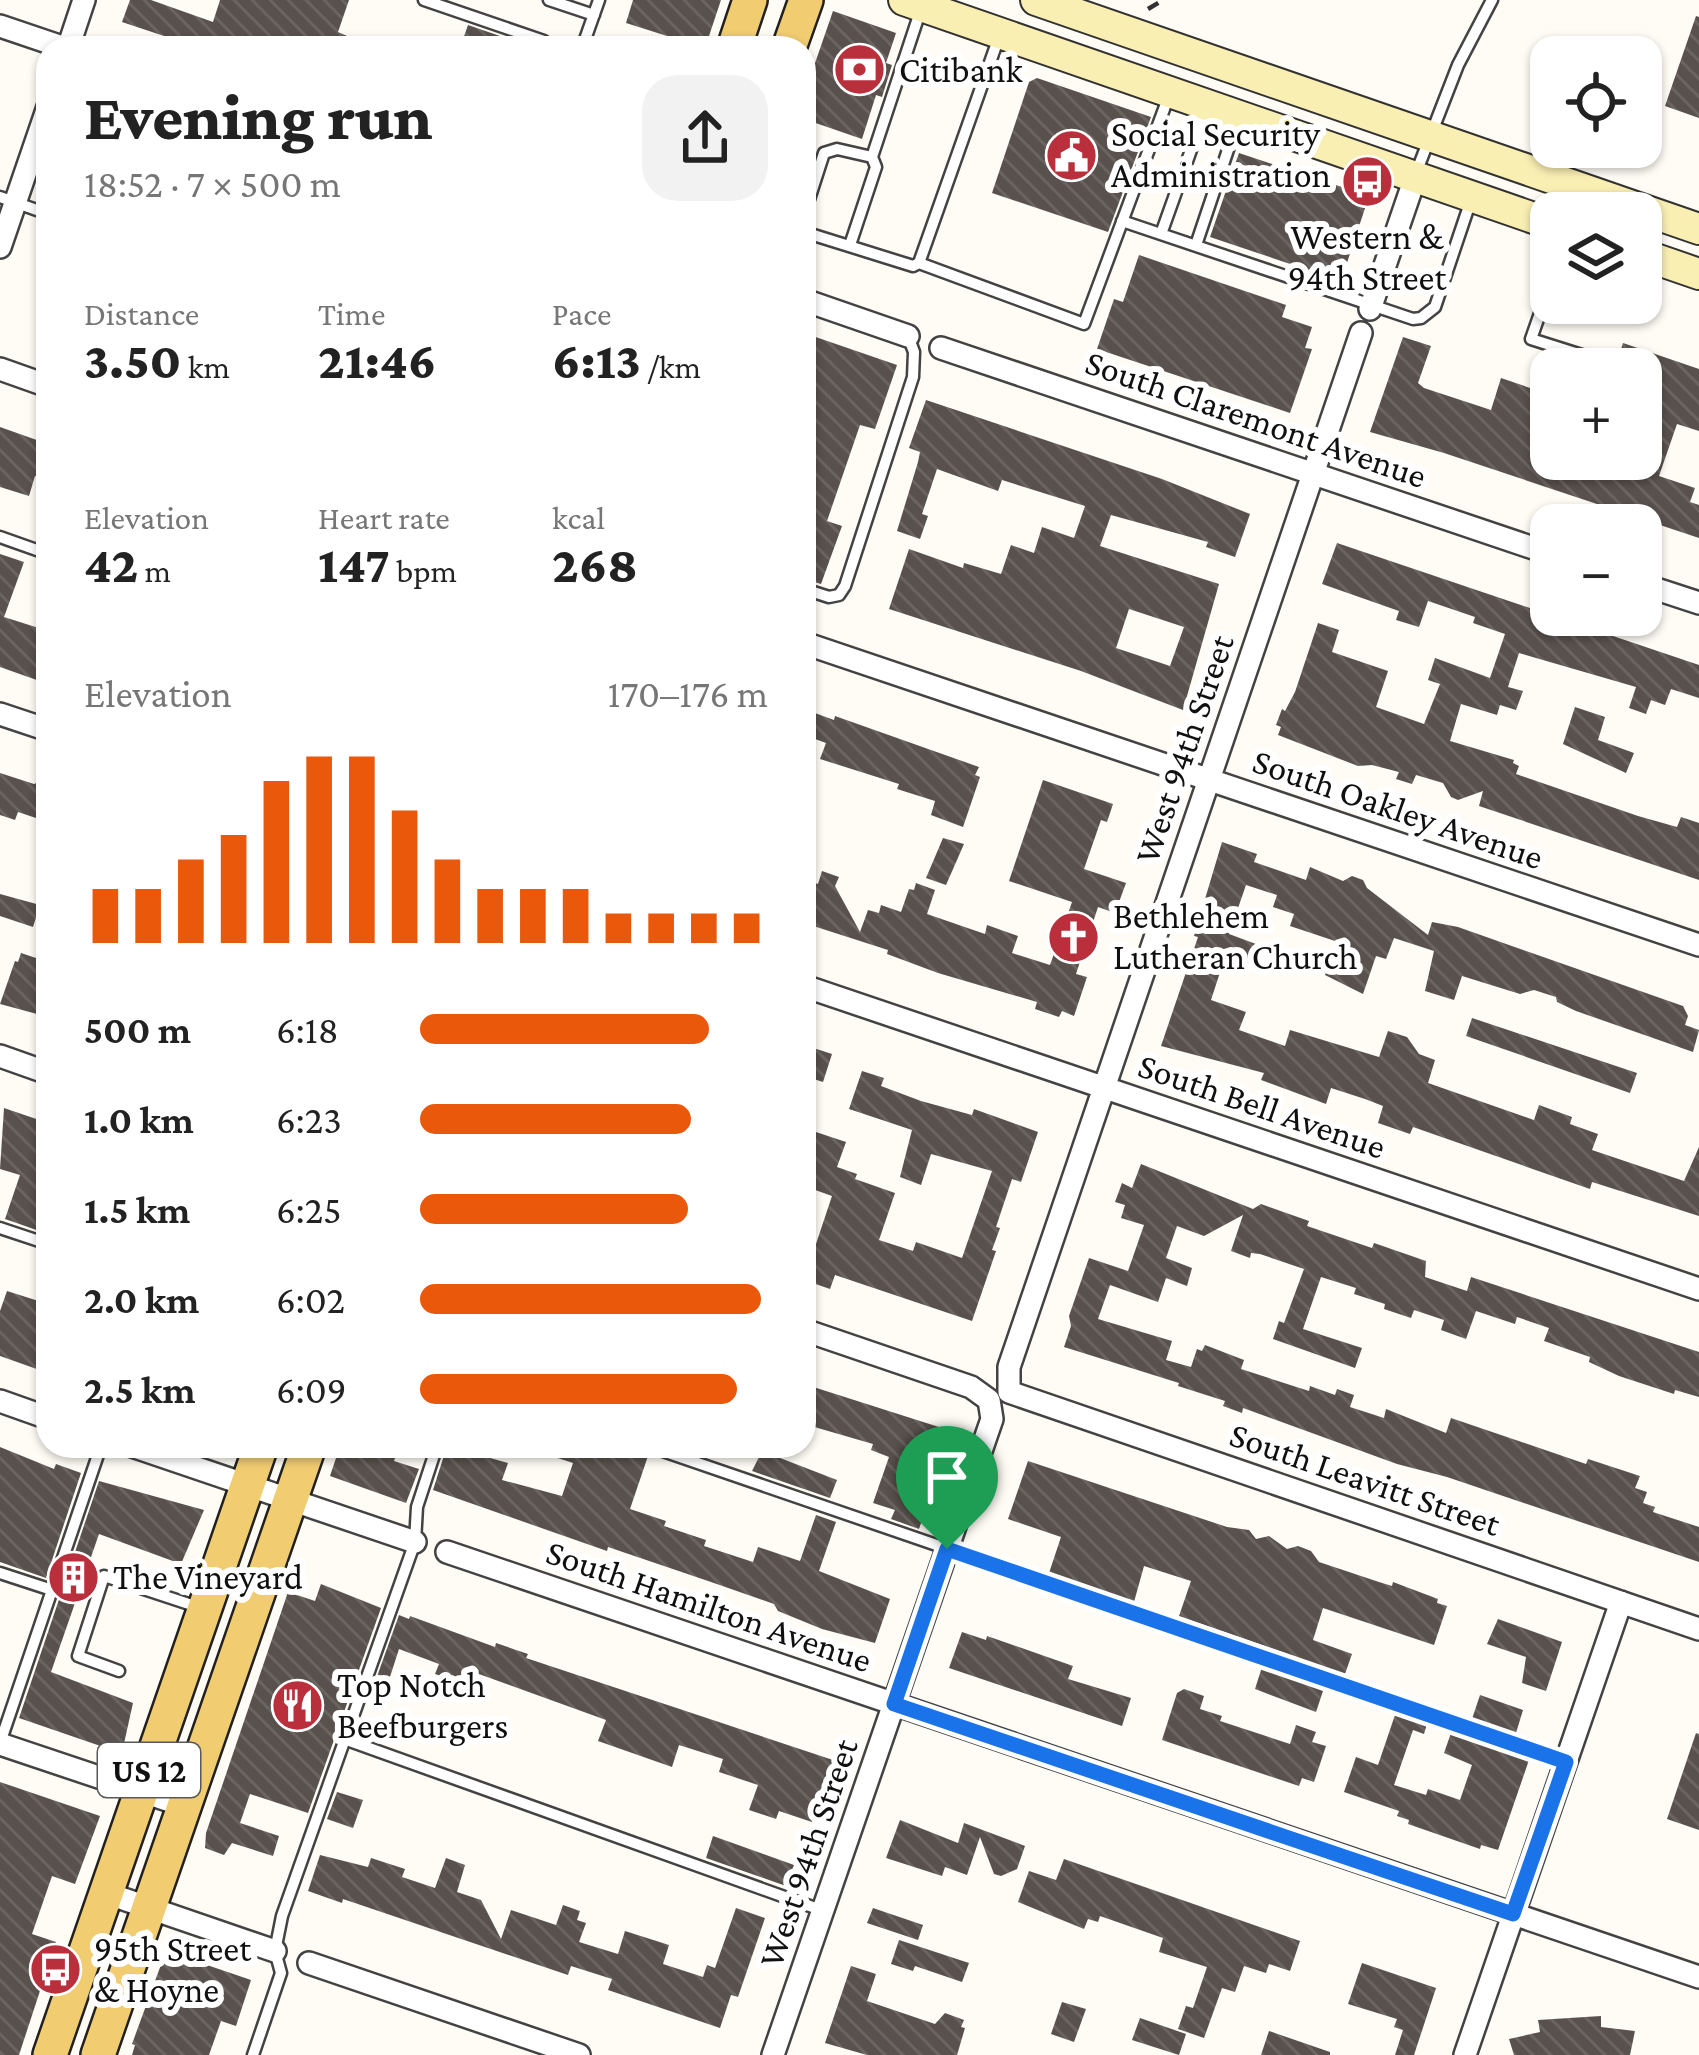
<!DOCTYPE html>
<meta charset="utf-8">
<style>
body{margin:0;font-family:"Crimson Pro",serif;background:#f2f2f2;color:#222;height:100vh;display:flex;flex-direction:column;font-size:45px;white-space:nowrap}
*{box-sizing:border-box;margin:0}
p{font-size:39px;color:#767676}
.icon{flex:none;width:66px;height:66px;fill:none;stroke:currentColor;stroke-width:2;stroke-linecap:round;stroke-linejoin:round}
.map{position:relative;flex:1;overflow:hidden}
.sheet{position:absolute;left:36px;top:36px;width:780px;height:1422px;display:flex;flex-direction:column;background:#fff;border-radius:36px;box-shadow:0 3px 9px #0004}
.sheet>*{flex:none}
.fabs{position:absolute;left:1530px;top:36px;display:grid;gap:24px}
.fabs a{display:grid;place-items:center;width:132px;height:132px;border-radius:24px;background:#fff;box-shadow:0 3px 9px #0004;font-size:60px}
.pin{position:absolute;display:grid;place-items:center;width:102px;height:102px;color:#fff;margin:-123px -51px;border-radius:50% 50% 50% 0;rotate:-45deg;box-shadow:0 0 12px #0007}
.pin .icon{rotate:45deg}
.round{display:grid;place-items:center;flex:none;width:126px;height:126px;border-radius:36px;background:#f2f2f2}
.summary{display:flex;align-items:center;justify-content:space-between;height:204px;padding:0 48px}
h1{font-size:66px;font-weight:800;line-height:90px}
.figures{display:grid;grid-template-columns:repeat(3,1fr);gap:18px;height:204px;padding:12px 48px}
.figures div{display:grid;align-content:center}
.figures b{font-size:51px;font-weight:800}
.figures small{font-size:33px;font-weight:400}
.figures p{font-size:33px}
.chart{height:336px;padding:24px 48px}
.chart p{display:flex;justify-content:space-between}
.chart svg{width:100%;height:216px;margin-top:12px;stroke:#ea580c;stroke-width:6}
ul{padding:0 48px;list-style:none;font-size:39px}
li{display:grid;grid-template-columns:192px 144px 1fr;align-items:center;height:90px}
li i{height:30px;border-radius:15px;background:#ea580c}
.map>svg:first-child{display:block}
</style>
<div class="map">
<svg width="1699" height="2055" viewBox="0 0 1699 2055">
<defs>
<pattern id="building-back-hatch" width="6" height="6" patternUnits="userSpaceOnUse" patternTransform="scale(3)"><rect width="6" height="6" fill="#58514d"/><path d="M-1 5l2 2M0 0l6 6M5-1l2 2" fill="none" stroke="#6b6562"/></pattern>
</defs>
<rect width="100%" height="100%" fill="#fefcf4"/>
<path fill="url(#building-back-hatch)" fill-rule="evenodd" d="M130,0H151L213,22L220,0H349L338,32L374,48H200L122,22Z
M633,0H721L705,48L626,23Z
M833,11L896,33L886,63L892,65L882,97L876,95L862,139L804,119V95Z
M1696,16L1699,17V118L1665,106Z
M468,25L526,45V48H460Z
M1037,78L1151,117L1108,232L992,193L1029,82Z
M1239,153L1369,196L1341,281L1210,237Z
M1139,255L1286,305L1282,317L1312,327L1305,348L1312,349L1290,413L1097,349L1114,299L1123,302Z
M804,333L897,365L875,429L860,425L827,521L842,526L821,584L804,579Z
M1403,337L1431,346L1418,383L1424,388L1491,410L1501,378L1530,388L1532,381L1551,387V403L1539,438L1551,443V459H1594L1640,474L1658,418L1641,412V369H1615L1623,343L1699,369V431L1677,424L1659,476L1695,488L1690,502L1699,505V538L1444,453L1370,432Z
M926,400L1162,479L1250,514L1235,557L1206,547L1208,542L1111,515L1100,546L1219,584L1183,710L1081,671L889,609L909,549L963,568L964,563L1001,574L1011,545L1034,553L1042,527L1074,538L1085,506L1002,480L998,491L937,469L922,514L928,516L920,539L897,531L918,462L920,452L909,448ZM1129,609L1184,627L1170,666L1116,648Z
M0,427L48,444V481L35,476L29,496L0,487Z
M1337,543L1699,665V698L1671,689L1665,705L1651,700L1646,714L1629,708L1636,687L1519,653L1508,687L1523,691L1516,710L1500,705L1497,715L1461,704L1450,741L1514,760L1513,763L1519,766L1516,774L1638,816L1677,827L1681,817L1699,823V880L1479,806L1483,791L1458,800L1451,797L1443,783L1416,775L1412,784L1396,779L1399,772L1372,765L1358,766L1278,735L1281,727L1276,725L1282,709L1285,711L1295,692L1318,623L1339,630L1332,652L1388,671L1376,707L1424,724L1440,684L1428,680L1435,658L1490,678L1505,634L1473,623L1475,617L1428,601L1419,627L1396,620L1399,611L1322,584Z
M0,554L24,562L4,617L48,631V684L0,667Z
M1575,707L1605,717L1598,740L1634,753L1626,773L1563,744Z
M804,709L834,720L835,716L979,767L975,775L980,777L963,827L931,815L935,801L897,789L899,784L820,759L826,743L804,735Z
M0,773L34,784L48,778V822L18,812L15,820L0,815Z
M1043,780L1113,804L1107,822L1101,820L1084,869L1126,883L1115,913L1098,907L1076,974L1087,977L1074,1016L1062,1011L1059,1017L1035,1009L1037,1002L938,973L887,954L888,950L804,923V879L818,884L822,871L839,877L835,886L860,932L868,910L879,913L881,905L901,912L909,889L914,890L916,883L935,890L927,914L985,934L987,925L1018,936L1012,953L1050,965L1072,902L1009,881Z
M943,838L964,844L946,885L926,878Z
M1222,842L1257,854L1254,862L1306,880L1310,867L1343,881L1352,876L1363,880L1367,888L1428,935L1432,922L1458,927L1683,1006L1688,1016L1685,1025L1699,1030L1693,1052L1576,1011L1557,1002L1556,997L1534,990L1520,994L1462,976L1454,1000L1425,991L1434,951L1394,938L1386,959L1376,956L1363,994L1325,975L1338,942L1290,926L1294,914L1273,907L1277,895L1246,885L1229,934L1256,944L1249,965L1225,957L1211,1000L1246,1012L1239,1030L1285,1046L1290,1030L1379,1057L1388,1031L1407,1037L1419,1054L1435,1060L1428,1083L1534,1120L1539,1105L1572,1117L1570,1124L1598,1134L1592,1150L1684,1181L1699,1147V1216L1592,1182L1590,1189L1413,1127L1410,1134L1378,1123L1383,1106L1365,1099L1331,1088L1326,1104L1261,1080L1264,1073L1161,1046L1198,937L1194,936Z
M0,894L40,905L33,927L0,916Z
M21,953L48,962V1017L0,1004L15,961L18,962Z
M1472,1018L1637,1073L1630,1093L1466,1036Z
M804,1045L832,1054L823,1082L804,1076Z
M862,1071L884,1078L881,1086L921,1101L972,1115L974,1109L1038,1132L1021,1182L1012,1179L996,1227L1000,1228L992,1250L996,1251L972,1321L835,1275L830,1289L804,1280L832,1196L804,1186L809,1155L804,1153V1128L846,1142L837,1167L857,1174L855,1179L895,1193L879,1240L913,1251L916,1242L962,1258L992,1171L931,1154L921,1185L900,1177L912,1130L849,1109Z
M4,1108L48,1123V1234L5,1219L20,1175L0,1169Z
M1141,1164L1253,1209L1261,1204L1309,1221L1307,1226L1372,1248L1374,1243L1426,1261L1425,1277L1467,1291L1471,1277L1699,1352V1397L1675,1390L1674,1394L1619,1376L1589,1362L1590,1357L1544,1341L1549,1328L1517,1317L1515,1324L1476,1311L1466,1339L1441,1330L1444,1320L1414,1310L1411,1318L1384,1309L1385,1304L1354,1294L1356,1288L1321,1277L1303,1329L1362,1348L1355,1368L1273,1339L1279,1321L1284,1323L1304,1269L1260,1254L1251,1253L1250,1258L1231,1251L1243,1215L1204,1236L1177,1226L1166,1258L1192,1268L1187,1286L1166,1278L1158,1302L1110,1285L1098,1319L1172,1341L1166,1360L1191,1367L1197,1349L1202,1351L1205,1345L1244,1360L1241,1369L1309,1391L1310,1386L1335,1395L1337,1389L1354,1395L1350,1407L1384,1418L1386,1409L1446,1433L1451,1418L1586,1464L1588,1459L1640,1476L1635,1488L1647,1492L1643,1503L1655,1507L1653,1512L1699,1527V1562L1447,1477L1397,1464L1243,1408L1242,1413L1223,1406L1225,1401L1178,1386L1179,1383L1064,1347L1071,1326L1069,1316L1089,1258L1128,1271L1144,1225L1121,1218L1125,1205L1115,1202L1122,1183L1132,1188Z
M7,1291L48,1304V1373L0,1356V1311Z
M804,1384L942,1428L949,1442L919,1529L891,1519L895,1510L873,1503L889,1457L871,1450L873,1444L804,1424Z
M340,1446H399L394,1461L419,1469L406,1503L330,1476Z
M447,1446L508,1463L502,1480L562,1496L573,1463L533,1450L534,1446H638L648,1456L630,1509L666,1521L664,1526L706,1540L704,1546L753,1562L758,1547L800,1561L816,1515L836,1522L819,1571L890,1599L875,1643L822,1629L778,1611L774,1604L711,1582L608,1547L607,1551L433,1490Z
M0,1447L54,1469L56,1464L81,1473L46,1578L0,1562Z
M762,1451L837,1480L830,1498L752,1471Z
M1028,1461L1227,1527L1249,1530L1256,1539L1269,1536L1287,1549L1298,1546L1311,1551L1319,1562L1379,1582L1392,1586L1393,1582L1438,1599L1437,1603L1447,1606L1434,1645L1323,1608L1313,1640L1352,1654L1345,1674L1179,1616L1191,1581L1144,1566L1134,1602L1049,1573L1061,1537L1008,1519Z
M99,1481L204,1510L181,1564L99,1534L51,1672L133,1703L123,1748L115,1751L19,1718Z
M321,1584L381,1608L308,1813L250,1794L240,1823L279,1836L273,1856L232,1843L224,1855L205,1848L206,1833L288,1592L315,1601Z
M399,1615L409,1619L410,1616L495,1647L496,1643L528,1654L526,1658L833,1760L812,1822L779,1811L776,1819L749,1810L758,1785L719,1772L723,1759L679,1745L672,1767L598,1741L606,1720L465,1669L460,1682L435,1674L439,1664L399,1649L387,1686L375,1682Z
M1498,1619L1562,1642L1546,1691L1522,1683L1526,1657L1487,1644Z
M962,1632L986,1640L987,1636L1073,1666L1068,1679L1131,1698L1122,1726L949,1668Z
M1262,1667L1324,1688L1316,1712L1255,1689Z
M1184,1689L1204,1696L1200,1709L1222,1716L1220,1721L1290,1744L1296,1725L1316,1732L1312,1742L1326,1746L1314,1782L1302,1778L1299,1786L1162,1740L1177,1693Z
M1480,1695L1523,1710L1516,1733L1472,1719Z
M1395,1715L1427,1724L1424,1734L1413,1730L1394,1785L1426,1795L1428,1789L1460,1800L1472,1765L1444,1753L1451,1733L1529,1760L1498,1850L1481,1845L1480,1849L1408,1824L1409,1820L1397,1816L1399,1811L1344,1792L1356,1757L1378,1765Z
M1696,1733L1699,1734V1830L1667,1819Z
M0,1782L100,1816L75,1884L52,1876L32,1934L56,1942L19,2055H0Z
M337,1792L363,1800L353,1828L327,1819Z
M900,1820L958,1843L964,1823L1025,1846L1017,1869L1001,1876L994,1874L980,1837L967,1875L945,1867L942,1876L886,1858Z
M713,1836L794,1865L786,1886L706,1858Z
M320,1855L368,1867L371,1858L405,1869L402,1877L435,1888L446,1858L465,1865L457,1892L481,1900L501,1939L511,1910L556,1925L563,1905L580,1911L577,1920L586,1923L579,1942L618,1954L625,1931L669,1945L663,1964L703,1977L707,1965L715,1968L736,1908L765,1918L738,1997L731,1995L720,2028L608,1990L612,1979L571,1966L568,1975L343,1899L342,1903L308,1891Z
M1064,1859L1300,1941L1290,1971L1269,1964L1266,1973L1244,1966L1235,1992L1222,1988L1204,2038L1178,2029L1186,2006L1193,2008L1207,1967L1159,1952L1163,1938L1100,1916L1098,1922L1088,1919L1084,1929L1018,1902L1029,1871L1056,1880Z
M873,1908L923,1925L918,1940L867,1923Z
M899,1940L969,1963L962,1982L915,1966L913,1971L891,1964Z
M166,1951L251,1980L236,2026L221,2021L209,2055H132L135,2045L132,2044Z
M1362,1963L1436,1988L1414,2055H1395L1403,2030L1394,2027L1397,2019L1348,2004Z
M851,1966L876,1974L867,2001L935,2024L945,2013L964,2020L961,2027L965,2028L957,2055H867L825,2043Z
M1062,2002L1086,2009L1074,2042L1051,2034Z
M1601,2016V2027L1635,2031L1630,2055H1514L1509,2039L1540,2032L1538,2020Z
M1140,2018L1186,2034L1179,2055L1132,2040Z
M1269,2031L1330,2052V2055H1261Z"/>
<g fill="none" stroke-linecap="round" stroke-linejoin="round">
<defs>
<path id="service" d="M424,0L544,41L541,48
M549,0L594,15
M582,48L599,0
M872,157L920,12
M1416,173L1458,65L1492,0
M0,197L48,214
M804,215L824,153L837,149L872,157L876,167L850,245
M1122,221L1413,319L1421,318L1435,307L1471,200
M804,232L913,266L919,263L1084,324L1170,93
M1161,234L1206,108
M1196,245L1239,117
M919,263L999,37
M1551,282L1531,339L1607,363
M1619,303L1629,306
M0,537L48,554
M804,589L829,597L839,595L845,586L913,377L914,352L908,336
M0,1228L48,1244
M648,1446L1566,1761
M0,1573L52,1590
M119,1671L78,1656L104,1576L201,1608
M344,1739L821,1910
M0,1743L101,1446
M253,2055L281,1973L275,1951L282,1916L415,1542L417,1507L437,1446"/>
<path id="minor" d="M0,26L65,48
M68,48L84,0
M0,247L48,107
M804,300L908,336
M1370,309L1415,178
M1361,333L1009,1367V1392L1699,1629
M941,348L1551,554
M0,369L48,386
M1641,584L1699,603
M804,643L1699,945
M0,714L48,730
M804,986L1699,1289
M0,1056L48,1073
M0,1401L48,1418
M132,1446L415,1542
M447,1552L1699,1977
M0,1744L185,1806
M106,1893L275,1951
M309,1963L579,2055
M773,2055L992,1419L989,1400L971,1387L804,1330
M1465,2055L1621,1602"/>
<path id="secondary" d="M904,0L1551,224
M1036,0L1699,229
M1641,254L1699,274"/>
<path id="primary" d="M734,48L750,0
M789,48L806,0
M50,2055L261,1446
M98,2055L309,1446"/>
</defs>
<use href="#service" stroke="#434343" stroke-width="15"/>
<use href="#minor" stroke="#434343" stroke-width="26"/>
<use href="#secondary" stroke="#323232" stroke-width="34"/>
<use href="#primary" stroke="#212121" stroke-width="38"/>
<path stroke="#323232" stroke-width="4.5" stroke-dasharray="12 6" stroke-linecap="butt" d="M1148,9L1163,0"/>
<use href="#service" stroke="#fff" stroke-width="10"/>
<use href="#minor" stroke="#fff" stroke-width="21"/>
<use href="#secondary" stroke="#faefb3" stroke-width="30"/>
<use href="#primary" stroke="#f1cc71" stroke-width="33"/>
</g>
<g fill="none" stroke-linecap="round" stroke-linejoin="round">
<defs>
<path id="route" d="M947,1549L1566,1762L1513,1914L894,1704Z"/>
</defs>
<use href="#route" stroke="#fff" stroke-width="24"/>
<use href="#route" stroke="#1a73e8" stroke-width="15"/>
</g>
<defs>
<symbol id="bank-disc" viewBox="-11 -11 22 22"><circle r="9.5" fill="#b92f3c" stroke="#fff"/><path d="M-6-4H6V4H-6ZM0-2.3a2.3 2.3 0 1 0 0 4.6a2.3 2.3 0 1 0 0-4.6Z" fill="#fff"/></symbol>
<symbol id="civic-disc" viewBox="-11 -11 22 22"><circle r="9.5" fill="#b92f3c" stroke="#fff"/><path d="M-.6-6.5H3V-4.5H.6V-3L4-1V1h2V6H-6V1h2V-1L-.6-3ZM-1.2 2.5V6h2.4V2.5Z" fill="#fff"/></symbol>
<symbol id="bus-disc" viewBox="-11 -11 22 22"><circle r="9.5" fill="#b92f3c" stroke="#fff"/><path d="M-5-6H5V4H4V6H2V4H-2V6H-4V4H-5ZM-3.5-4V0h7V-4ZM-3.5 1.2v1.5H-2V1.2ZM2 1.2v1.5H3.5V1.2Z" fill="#fff"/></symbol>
<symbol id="church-disc" viewBox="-11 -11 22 22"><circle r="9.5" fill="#b92f3c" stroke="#fff"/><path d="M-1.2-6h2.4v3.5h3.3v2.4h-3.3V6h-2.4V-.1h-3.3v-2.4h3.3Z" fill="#fff"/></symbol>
<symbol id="building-disc" viewBox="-11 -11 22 22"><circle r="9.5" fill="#b92f3c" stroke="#fff"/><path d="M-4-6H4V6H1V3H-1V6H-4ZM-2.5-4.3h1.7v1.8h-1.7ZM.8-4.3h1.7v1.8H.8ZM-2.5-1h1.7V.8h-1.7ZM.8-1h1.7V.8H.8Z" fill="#fff"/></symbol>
<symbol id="restaurant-disc" viewBox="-11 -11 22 22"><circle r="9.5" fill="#b92f3c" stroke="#fff"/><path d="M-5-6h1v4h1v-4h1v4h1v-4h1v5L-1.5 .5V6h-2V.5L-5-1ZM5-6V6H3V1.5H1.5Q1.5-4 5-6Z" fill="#fff"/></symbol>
</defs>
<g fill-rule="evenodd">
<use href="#bank-disc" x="830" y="40" width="59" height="59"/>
<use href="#civic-disc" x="1042" y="126" width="59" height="59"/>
<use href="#bus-disc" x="1338" y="152" width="59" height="59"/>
<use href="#church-disc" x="1044" y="908" width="59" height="59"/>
<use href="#building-disc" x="44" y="1548" width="59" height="59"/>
<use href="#restaurant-disc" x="268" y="1676" width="59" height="59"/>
<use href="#bus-disc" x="26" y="1940" width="59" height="59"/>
</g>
<g text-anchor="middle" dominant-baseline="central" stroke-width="12" stroke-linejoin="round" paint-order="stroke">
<rect fill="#fff" stroke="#585858" stroke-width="3" x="98" y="1743" width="102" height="54" rx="9"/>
<g font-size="33" font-weight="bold" fill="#101010">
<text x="149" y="1770">US 12</text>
</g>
<g font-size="36" fill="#101010" stroke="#fff" text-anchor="start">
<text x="899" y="70">Citibank</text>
<text x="1111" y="134">Social Security<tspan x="1111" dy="41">Administration</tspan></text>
<text x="1367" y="237" text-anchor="middle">Western &amp;<tspan x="1367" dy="41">94th Street</tspan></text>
<text x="1113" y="916">Bethlehem<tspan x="1113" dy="41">Lutheran Church</tspan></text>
<text x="113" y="1577">The Vineyard</text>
<text x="337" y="1685">Top Notch<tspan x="337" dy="41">Beefburgers</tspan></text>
<text x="94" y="1949">95th Street<tspan x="94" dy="41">&amp; Hoyne</tspan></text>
</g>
<g font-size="36" fill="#101010" stroke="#fff">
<text transform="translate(1256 419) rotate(19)">South Claremont Avenue</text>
<text transform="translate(1184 749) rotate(-71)">West 94th Street</text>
<text transform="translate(1398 809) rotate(19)">South Oakley Avenue</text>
<text transform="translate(1262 1106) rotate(19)">South Bell Avenue</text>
<text transform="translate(1365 1479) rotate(19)">South Leavitt Street</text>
<text transform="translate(709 1606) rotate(19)">South Hamilton Avenue</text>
<text transform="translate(808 1853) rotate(-71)">West 94th Street</text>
</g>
</g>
</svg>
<div class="fabs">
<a><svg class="icon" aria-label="locate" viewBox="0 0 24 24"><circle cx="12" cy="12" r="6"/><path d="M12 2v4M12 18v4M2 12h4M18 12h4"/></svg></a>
<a><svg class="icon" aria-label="layers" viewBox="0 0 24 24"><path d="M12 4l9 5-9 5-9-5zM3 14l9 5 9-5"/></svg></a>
<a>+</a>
<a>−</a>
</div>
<div class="pin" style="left:947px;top:1549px;background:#1e9e55"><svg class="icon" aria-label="arrive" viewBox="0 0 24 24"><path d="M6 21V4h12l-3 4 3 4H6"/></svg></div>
<section class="sheet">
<div class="summary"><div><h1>Evening run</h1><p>18:52 · 7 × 500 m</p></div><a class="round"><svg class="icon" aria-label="share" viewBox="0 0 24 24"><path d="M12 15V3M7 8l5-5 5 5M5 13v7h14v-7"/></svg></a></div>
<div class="figures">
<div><p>Distance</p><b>3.50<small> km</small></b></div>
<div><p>Time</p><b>21:46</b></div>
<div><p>Pace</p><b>6:13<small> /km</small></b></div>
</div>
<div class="figures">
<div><p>Elevation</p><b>42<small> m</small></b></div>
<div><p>Heart rate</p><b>147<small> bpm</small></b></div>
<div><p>kcal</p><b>268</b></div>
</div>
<div class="chart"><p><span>Elevation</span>170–176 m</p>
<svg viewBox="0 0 160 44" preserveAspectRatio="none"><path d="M5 44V33M15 44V33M25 44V27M35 44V22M45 44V11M55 44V6M65 44V6M75 44V17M85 44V27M95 44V33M105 44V33M115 44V33M125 44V38M135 44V38M145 44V38M155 44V38"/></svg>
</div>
<ul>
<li><b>500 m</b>6:18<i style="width:83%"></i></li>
<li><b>1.0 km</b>6:23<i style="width:78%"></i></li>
<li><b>1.5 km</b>6:25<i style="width:77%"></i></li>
<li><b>2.0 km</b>6:02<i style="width:98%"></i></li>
<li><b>2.5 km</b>6:09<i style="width:91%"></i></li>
</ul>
</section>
</div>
